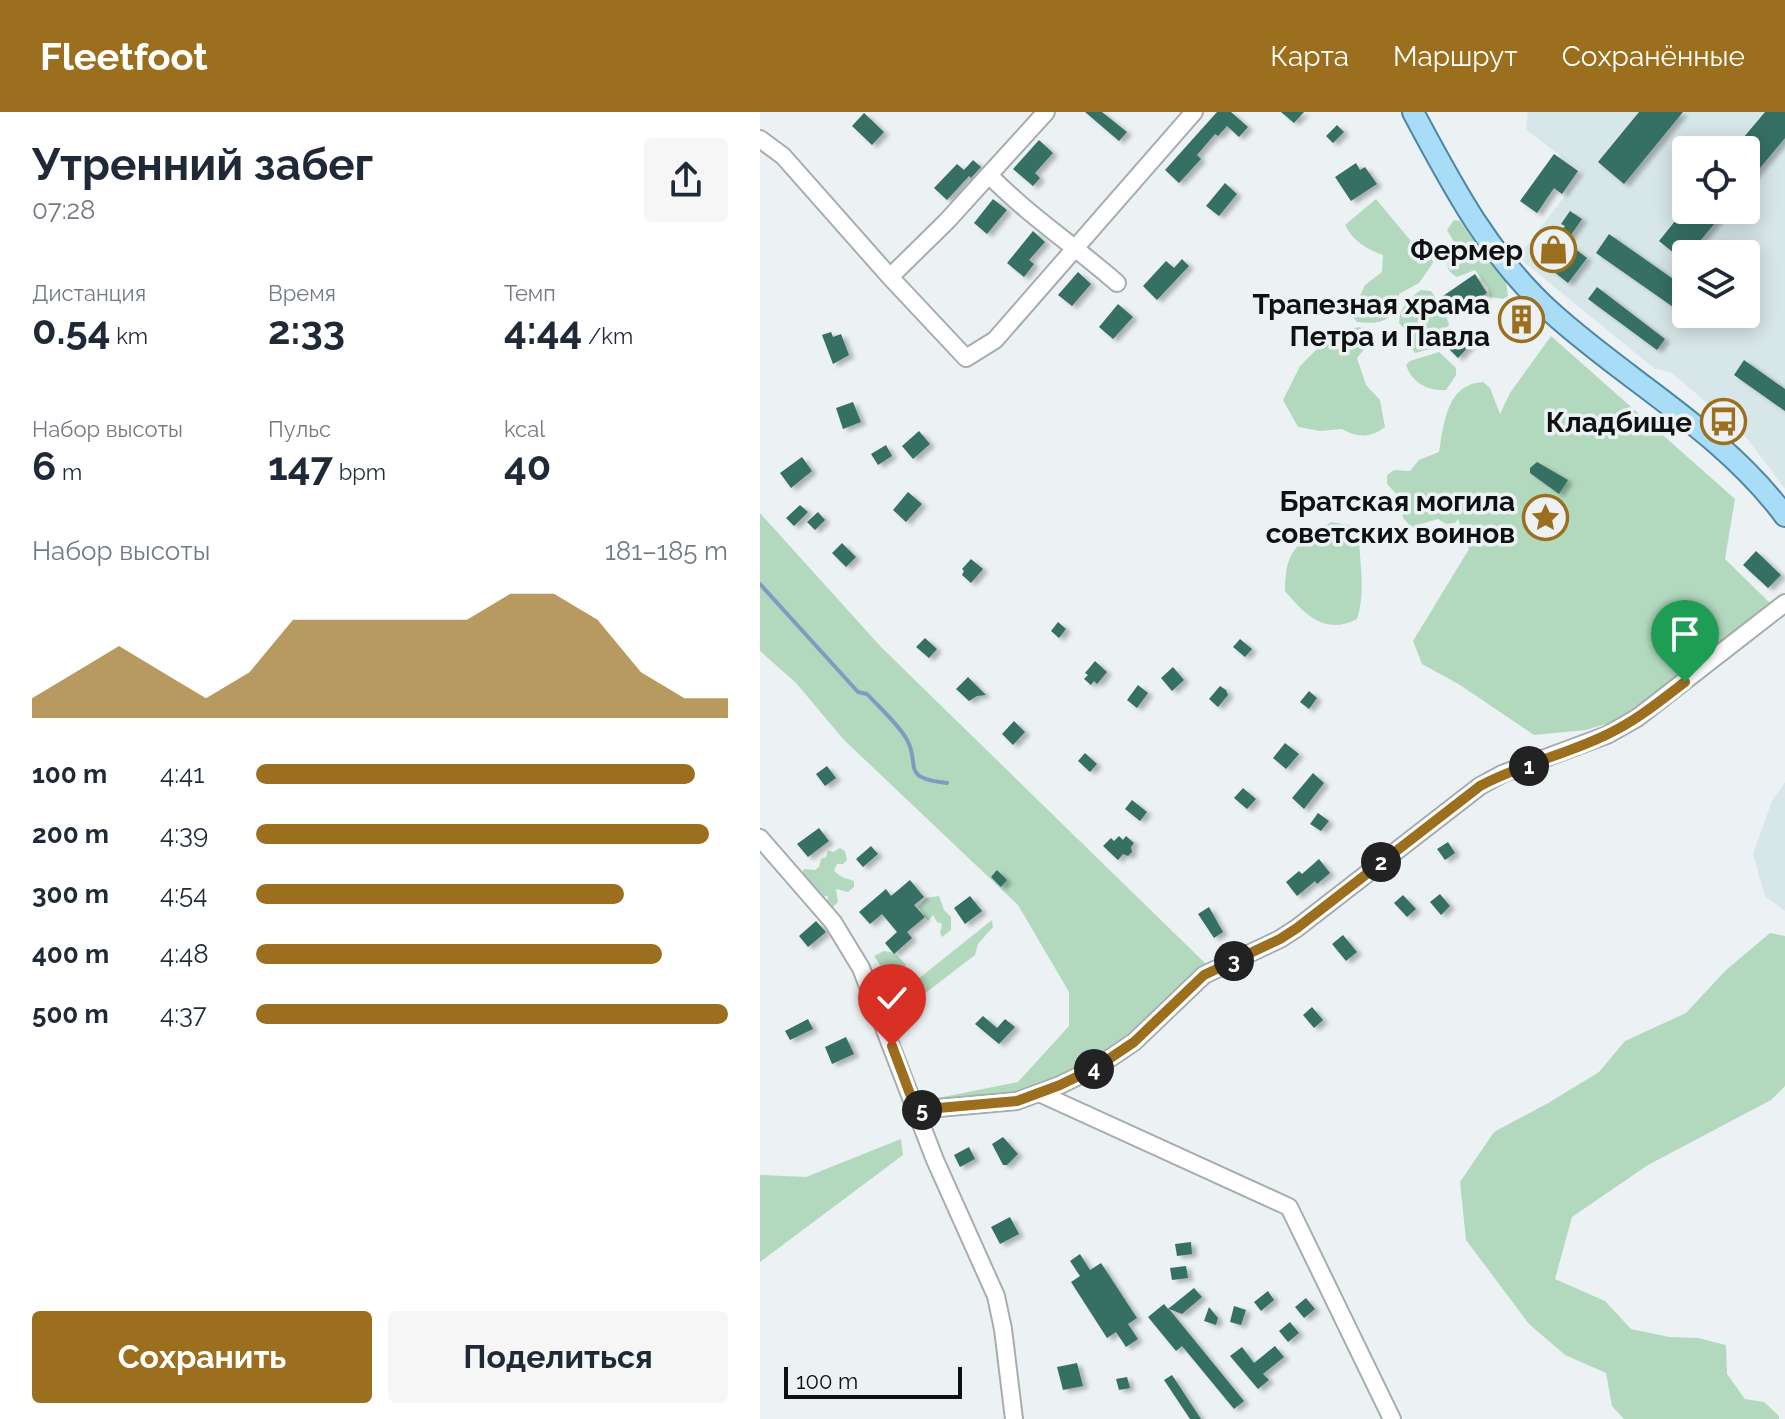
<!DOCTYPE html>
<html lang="ru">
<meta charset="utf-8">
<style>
body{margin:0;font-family:Raleway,sans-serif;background:#f6f6f7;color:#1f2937;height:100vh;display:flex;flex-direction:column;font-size:30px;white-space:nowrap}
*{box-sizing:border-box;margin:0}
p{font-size:26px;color:#747a83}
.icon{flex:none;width:44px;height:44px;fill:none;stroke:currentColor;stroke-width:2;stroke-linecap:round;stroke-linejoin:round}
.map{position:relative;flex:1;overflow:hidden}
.panel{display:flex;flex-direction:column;background:#fff;width:760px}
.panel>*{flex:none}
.tools{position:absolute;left:912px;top:24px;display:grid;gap:16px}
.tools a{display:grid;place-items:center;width:88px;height:88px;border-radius:8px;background:#fff;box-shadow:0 4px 20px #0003;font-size:40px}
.scale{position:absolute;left:24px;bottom:20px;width:178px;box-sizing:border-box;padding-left:8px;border:4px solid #0e1011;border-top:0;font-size:22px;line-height:28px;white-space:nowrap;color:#0e1011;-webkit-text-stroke:6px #ecf2f3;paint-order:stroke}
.pin{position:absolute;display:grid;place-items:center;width:68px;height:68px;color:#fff;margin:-82px -34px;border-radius:50% 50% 50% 0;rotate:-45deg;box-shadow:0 0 8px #0007}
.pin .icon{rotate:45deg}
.km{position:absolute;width:40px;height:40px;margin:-20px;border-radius:50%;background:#222;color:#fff;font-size:22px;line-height:40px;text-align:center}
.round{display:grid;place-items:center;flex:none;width:84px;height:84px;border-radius:8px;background:#f6f6f7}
.overview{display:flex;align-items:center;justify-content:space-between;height:136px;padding:0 32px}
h1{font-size:44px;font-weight:700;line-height:60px}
.metrics{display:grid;grid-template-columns:repeat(3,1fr);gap:12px;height:136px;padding:8px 32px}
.metrics div{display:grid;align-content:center}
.metrics b{font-size:40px;font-weight:700}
.metrics small{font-size:22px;font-weight:400}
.metrics p{font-size:22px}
.chart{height:224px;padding:16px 32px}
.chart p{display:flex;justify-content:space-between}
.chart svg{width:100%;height:144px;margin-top:8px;fill:#9b6f1e;opacity:.7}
.cta{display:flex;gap:16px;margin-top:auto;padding:16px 32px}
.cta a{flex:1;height:92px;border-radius:8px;background:#9b6f1e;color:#fff;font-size:32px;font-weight:700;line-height:92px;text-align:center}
.cta a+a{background:#f6f6f7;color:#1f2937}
ul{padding:0 32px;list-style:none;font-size:26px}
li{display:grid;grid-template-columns:128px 96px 1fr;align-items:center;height:60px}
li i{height:20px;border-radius:10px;background:#9b6f1e}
header{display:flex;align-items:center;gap:48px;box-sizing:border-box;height:112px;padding:0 40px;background:#9b6f1e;color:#fff}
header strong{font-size:38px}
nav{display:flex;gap:44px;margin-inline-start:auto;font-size:28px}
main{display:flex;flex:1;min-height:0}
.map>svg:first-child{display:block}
</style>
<header>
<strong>Fleetfoot</strong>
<nav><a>Карта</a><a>Маршрут</a><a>Сохранённые</a></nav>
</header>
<main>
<section class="panel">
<div class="overview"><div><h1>Утренний забег</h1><p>07:28</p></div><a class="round"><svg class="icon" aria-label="share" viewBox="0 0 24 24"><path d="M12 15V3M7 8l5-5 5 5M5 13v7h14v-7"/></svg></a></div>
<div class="metrics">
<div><p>Дистанция</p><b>0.54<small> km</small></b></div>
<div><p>Время</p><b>2:33</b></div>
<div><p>Темп</p><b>4:44<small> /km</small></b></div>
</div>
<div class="metrics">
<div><p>Набор высоты</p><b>6<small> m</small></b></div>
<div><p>Пульс</p><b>147<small> bpm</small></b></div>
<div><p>kcal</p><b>40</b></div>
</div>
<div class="chart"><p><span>Набор высоты</span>181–185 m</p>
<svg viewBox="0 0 160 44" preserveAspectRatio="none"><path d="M0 44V38L10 30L20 22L30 30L40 38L50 30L60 14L70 14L80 14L90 14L100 14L110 6L120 6L130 14L140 30L150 38L160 38V44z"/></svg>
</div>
<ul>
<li><b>100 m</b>4:41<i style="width:93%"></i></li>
<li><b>200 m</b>4:39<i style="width:96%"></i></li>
<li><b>300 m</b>4:54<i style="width:78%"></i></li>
<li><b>400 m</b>4:48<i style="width:86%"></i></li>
<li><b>500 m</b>4:37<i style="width:100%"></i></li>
</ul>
<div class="cta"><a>Сохранить</a><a>Поделиться</a></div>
</section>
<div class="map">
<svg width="1025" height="1307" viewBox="0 0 1025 1307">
<defs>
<filter id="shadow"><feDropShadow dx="5" dy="3" stdDeviation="2" flood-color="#0004"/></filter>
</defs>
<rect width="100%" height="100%" fill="#ecf2f3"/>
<path fill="#d7e6e8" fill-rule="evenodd" d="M768,0H1025V377L986,325L918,266L910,260L895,257L758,145L823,60L766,18ZM926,38H986V98H926ZM926,142H986V202H926Z
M1025,670V799L1005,784L993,742L1012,689Z"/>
<path fill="#b2d9be" d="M616,87L660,140L671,144L673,151L659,171L639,182C636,209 621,213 597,210L591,203L605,173L622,160L623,143C606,137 593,129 585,113Z
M694,108L700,109L726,146L746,169L748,184L743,187L730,185L728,176L715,158L697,165C682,157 687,145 697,135L687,118Z
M661,178L671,179L683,196L689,212L674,236L655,241L651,236L649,222L639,211C640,195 648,187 661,178Z
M600,215L609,224L606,235L597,246L606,273L620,288L625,315C611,326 596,326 582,317L560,319L538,315L523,288L540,254L575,219Z
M791,224L975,387L965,447L1010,491L935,554L868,605L826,618L774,623L700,573L662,552L653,529L709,437L698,407L695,411L686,412L678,407L651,415L643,406L639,385L627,372V363L634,358L650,359L659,348L679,340C684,310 687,272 723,270L730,276L740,302L750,281Z
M679,240L696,256V263L686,278C668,279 652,271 646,253L650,249Z
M0,401L121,535L448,854L360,934L295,969L242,986L173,987L258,970L309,914V880L258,793L84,628L36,571L0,539Z
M571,410L599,415C598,446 607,476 597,507C565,524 544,502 525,479C526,434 537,434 571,410Z
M80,736L85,739L87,748L83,752H77L74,759L82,765L94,769V775L88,780L76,777L78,790L72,796L67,790L68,784L61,785L42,762L44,757L55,758L59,755L61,747L66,745L68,738L73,740Z
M179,784L184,798L191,805V818L182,825L180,821L182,812L177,810L173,803L168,809L158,795L166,786Z
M232,808L233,815L218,832L215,843L146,896L138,883Z
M1010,821L1025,824V974L1011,988L888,1053L812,1105L795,1167L845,1189L871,1217L909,1225L938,1226L966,1233L967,1262L985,1287L1004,1290L1019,1304V1307H864L852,1294L846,1261L805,1243L769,1212L706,1128L700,1070L734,1020L790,990L839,960L865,929L926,901L965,859Z
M124,839L135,841L146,853L139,867L127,863L114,844Z
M141,1027L143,1043L0,1150V1063L46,1065Z"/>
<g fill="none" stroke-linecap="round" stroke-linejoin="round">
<path stroke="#809bc1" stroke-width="4" d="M0,472L98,580L107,582C120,596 136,610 146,626C162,652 138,666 187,671"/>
</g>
<path fill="#346f64" filter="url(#shadow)" d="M325,0H342L367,20L359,29Z
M457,0H471L488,15L479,25L467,14L458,24L455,22L437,43L441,47L419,71L405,58Z
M521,0H544L534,11Z
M879,0H923L864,72L838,50Z
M1005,0H1025V26L986,73V38H973Z
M104,1L124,20L112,33L92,14Z
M577,13L584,20L573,31L566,24Z
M279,28L293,41L275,61L280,66L273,74L253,57Z
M794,42L818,59L802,82L794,76L777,101L760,89Z
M213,48L221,55L211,66L209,64L187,88L174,76L197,52L204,58Z
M596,51L600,58L605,55L617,72L591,89L575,65Z
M465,71L477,82L459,104L446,94Z
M233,87L247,98L227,122L214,111Z
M924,98H966L929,142H926L924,149L899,129Z
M810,99L822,107L806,130L827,146L808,171L778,147L805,114L801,112Z
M273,119L285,130L269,148L274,152L264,165L247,151Z
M849,122L926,176V204L836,141Z
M422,147L429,154L397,188L383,174L406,149L414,156Z
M318,160L331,172L312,194L298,183Z
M715,162L727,181L707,194L704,190L689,200L680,186Z
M837,175L905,227L897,238L828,187Z
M358,192L373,205L353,227L339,215Z
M764,195L769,219L757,222L752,197Z
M71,220L73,225L81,222L89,243L73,252L62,223Z
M699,221L711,232L698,246L686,234Z
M984,248L1025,277V299L974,263Z
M93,290L101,310L83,317L76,296Z
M159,319L170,332L153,347L142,334Z
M126,333L132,344L118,353L111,342Z
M42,345L52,359L31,376L20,361Z
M777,350L808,368L799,382L770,361V356Z
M148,380L162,392L146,410L133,398Z
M40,393L48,400L34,414L26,406Z
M58,400L65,408L55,418L47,410Z
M82,431L96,445L86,455L72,441Z
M996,439L1021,463L1008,476L983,453Z
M211,447L223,457L211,471L202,463L204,459L202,457Z
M298,510L306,517L299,526L291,519Z
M165,526L177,537L169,546L156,535Z
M480,527L492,537L485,545L473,535Z
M335,549L347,560L337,572L334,569L331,573L324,567L328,563L325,561Z
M413,555L424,568L412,579L401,566Z
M208,565L226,583L217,584L209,589L196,577Z
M378,573L388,581L377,596L367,588Z
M460,574L466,578L468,583L458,595L449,587Z
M549,579L557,586L549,597L540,590Z
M254,609L265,620L253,633L242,622Z
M525,631L539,642L526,657L513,646Z
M325,641L337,652L330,660L318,649Z
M67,654L76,666L65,674L56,662Z
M553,661L564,671L544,697L532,686Z
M483,676L496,687L487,697L474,686Z
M372,688L387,700L380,709L365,697Z
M558,701L569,709L561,719L550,712Z
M59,716L69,729L48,745L37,732Z
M359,724L363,728L366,724L374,731L371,735L372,740L368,744L363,742L358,748L343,734L351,726L354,729Z
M688,730L695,741L685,748L677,737Z
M111,734L118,742L103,755L96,747Z
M559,747L570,761L557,772L555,769L537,784L526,770L539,759L542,762Z
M237,758L247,768L241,775L231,765Z
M150,768L164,785L154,793L165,805L147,820L152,826L134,842L125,831L137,820L122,802L110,812L99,800L126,777L131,784Z
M680,782L690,794L681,803L670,790Z
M643,783L656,797L647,805L634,791Z
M210,784L222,799L205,812L194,796Z
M449,795L463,820L454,826L438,802Z
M56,809L66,820L48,835L39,824Z
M583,823L597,840L586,849L572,832Z
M552,895L563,908L554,916L543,903Z
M223,904L237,916L245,907L255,915L239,932L215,912Z
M48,907L53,917L30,928L25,919Z
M86,925L94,942L72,952L65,935Z
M243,1025L258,1042L247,1053H243L232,1032Z
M209,1035L215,1047L200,1055L194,1043Z
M250,1105L259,1122L240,1132L231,1115Z
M431,1130L432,1142L417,1144L415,1132Z
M320,1142L330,1158L341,1151L377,1206L368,1212L378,1227L366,1235L356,1220L347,1226L311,1170L320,1164L310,1149Z
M426,1154L428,1166L412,1168L410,1156Z
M434,1176L442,1185L422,1202L409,1197L484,1289L474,1297L422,1234L416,1239L388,1205L404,1192L408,1197Z
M508,1179L514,1188L501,1199L494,1190Z
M546,1186L555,1197L544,1206L535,1195Z
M474,1194L486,1198L481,1213L470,1210Z
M449,1195L458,1206L456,1213L444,1209Z
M530,1210L539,1221L528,1230L519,1219Z
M515,1234L524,1245L503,1262L509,1268L498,1277L470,1244L482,1235L494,1251Z
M317,1251L323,1274L303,1278L297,1255Z
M412,1263L441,1307H430L404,1268Z
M367,1265L370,1276L359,1278L356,1267Z"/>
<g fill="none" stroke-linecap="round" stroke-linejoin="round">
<defs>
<path id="minor" d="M0,27L23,44L130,165L187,109L286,0
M229,63C268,103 315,134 357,171
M130,165L206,246L235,228L434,0
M0,726L73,810L101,856L175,1048L236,1184L243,1217L254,1307
M279,981L529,1095L632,1307
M156,998L257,989L300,973L337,955L374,930L444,863L520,827L537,816L720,674L742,662L847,623L877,606L1025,491"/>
<path id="major" d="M653,0C692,73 729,144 791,200C868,270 962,319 1025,404"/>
</defs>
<use href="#minor" stroke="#a7adae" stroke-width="20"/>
<use href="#major" stroke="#4d87a3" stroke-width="24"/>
<use href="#minor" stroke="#fff" stroke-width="16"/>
<use href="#major" stroke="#a9ddf7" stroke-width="20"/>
</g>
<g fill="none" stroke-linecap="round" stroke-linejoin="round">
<defs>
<path id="route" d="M132,934L156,998L257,989L300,973L337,955L374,930L444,863L520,827L537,816L720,674C760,652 806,643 848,622C876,609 900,589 925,570"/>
</defs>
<use href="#route" stroke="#fff" stroke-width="16"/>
<use href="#route" stroke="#9b6f1e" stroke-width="10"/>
</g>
<defs>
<symbol id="shop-ring" viewBox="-11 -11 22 22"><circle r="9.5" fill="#ecf2f3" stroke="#9b6f1e" stroke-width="1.5"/><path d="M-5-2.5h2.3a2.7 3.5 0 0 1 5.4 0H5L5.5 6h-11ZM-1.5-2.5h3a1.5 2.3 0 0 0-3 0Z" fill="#9b6f1e"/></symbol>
<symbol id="building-ring" viewBox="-11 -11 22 22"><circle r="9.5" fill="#ecf2f3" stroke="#9b6f1e" stroke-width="1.5"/><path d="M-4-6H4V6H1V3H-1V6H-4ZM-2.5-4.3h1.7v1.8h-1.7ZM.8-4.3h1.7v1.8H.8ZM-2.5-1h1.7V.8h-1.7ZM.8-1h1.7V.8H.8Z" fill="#9b6f1e"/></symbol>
<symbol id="bus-ring" viewBox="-11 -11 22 22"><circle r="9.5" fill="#ecf2f3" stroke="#9b6f1e" stroke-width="1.5"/><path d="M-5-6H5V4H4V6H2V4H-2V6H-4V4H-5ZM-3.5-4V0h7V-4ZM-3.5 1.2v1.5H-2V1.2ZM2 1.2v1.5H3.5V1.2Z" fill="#9b6f1e"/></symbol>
<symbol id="sight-ring" viewBox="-11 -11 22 22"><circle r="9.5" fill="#ecf2f3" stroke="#9b6f1e" stroke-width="1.5"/><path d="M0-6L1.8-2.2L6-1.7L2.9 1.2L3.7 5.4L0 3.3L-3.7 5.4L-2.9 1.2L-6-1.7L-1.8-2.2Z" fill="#9b6f1e"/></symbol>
</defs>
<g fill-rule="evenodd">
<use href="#shop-ring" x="768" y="112" width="51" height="51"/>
<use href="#building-ring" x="736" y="182" width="51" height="51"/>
<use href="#bus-ring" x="938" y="284" width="51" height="51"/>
<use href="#sight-ring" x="760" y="380" width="51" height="51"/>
</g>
<g text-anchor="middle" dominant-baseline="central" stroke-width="7" stroke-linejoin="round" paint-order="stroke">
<g font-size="28" font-weight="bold" fill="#0e1011" stroke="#ecf2f3" text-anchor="end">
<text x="763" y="138">Фермер</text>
<text x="730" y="192">Трапезная храма<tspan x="730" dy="32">Петра и Павла</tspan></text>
<text x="932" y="310">Кладбище</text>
<text x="755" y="389">Братская могила<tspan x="755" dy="32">советских воинов</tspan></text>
</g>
</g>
</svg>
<div class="tools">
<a><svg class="icon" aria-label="locate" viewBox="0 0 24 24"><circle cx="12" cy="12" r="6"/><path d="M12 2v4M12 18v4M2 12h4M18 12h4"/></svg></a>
<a><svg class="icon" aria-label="layers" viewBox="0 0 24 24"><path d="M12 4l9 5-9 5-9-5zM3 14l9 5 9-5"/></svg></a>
</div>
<div class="scale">100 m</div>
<div class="pin" style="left:925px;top:570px;background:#1e9e55"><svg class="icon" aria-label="arrive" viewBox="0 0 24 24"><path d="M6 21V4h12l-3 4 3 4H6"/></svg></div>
<div class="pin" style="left:132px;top:934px;background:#d93025"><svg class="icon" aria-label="check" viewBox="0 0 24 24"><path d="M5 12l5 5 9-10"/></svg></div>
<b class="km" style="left:769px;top:654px">1</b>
<b class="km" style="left:621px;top:750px">2</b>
<b class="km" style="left:474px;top:849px">3</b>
<b class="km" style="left:334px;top:957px">4</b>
<b class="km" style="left:162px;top:998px">5</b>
</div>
</main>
